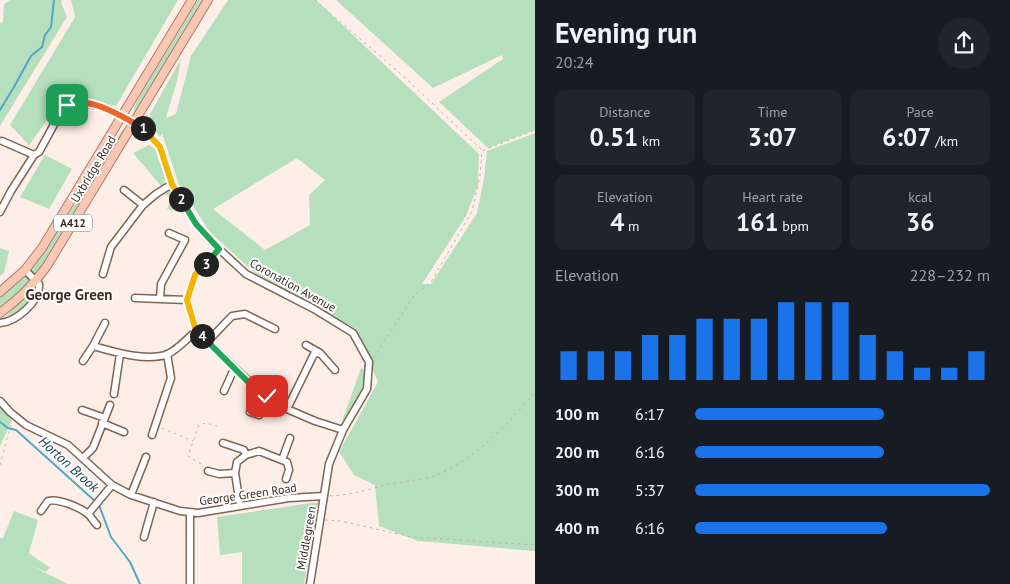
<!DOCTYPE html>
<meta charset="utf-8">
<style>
body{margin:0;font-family:"PT Sans",sans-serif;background:#20242c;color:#f1f3f6;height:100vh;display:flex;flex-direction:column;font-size:19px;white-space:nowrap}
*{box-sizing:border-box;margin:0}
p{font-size:16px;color:#9ea1a6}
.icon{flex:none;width:28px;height:28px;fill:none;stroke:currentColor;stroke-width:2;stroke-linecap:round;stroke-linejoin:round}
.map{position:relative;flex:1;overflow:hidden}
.panel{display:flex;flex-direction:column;background:#171b24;width:475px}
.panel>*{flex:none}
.pin{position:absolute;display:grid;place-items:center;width:42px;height:42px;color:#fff;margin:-21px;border-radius:10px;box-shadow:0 2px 8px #0006}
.km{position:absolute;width:25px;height:25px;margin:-12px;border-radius:50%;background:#222;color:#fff;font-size:14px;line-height:25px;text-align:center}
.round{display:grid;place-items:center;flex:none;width:52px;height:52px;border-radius:26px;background:#20242c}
.overview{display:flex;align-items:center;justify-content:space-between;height:85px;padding:0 20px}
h1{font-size:28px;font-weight:700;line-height:38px}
.metrics{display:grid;grid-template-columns:repeat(3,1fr);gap:8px;height:85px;padding:5px 20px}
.metrics div{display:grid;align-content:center;border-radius:10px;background:#20242c;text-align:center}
.metrics b{font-size:25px;font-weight:700}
.metrics small{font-size:14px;font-weight:400}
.metrics p{font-size:14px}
.chart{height:140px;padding:10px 20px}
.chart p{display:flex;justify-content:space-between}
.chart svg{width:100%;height:90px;margin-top:5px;stroke:#1a73e8;stroke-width:6}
ul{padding:0 20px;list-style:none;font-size:16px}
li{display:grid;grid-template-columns:80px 60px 1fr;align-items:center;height:38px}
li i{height:12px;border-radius:6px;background:#1a73e8}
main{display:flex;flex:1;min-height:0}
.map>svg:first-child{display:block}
</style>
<main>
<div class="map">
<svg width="535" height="584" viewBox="0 0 535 584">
<rect width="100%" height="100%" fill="#fdefe8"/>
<path fill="#b5dfbd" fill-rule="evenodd" d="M11,0H62L61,2L67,17L0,126V23L3,22L4,4Z
M71,0H178L116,106L66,94L29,145L10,125L75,17Z
M198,0H207L136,113L134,114V108L141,94Z
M228,0H316L479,154L478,185L466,216L422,284H431L477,213L484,179L487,151L535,133V551L418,541L379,526L375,485L354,475L339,452L378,382L356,329L255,273L210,232L179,185L162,133L160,137C154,129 150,124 150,114L181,59L177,81L166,118L176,114L191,56ZM297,158L325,180L309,195L310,225L265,250L213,209Z
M336,0H535V130L488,148L439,102L503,59L502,55L433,88Z
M126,127L127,128L53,253L38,273L34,274L30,269L90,183L121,132Z
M149,145L155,149L166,178L162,187L133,153Z
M45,155L72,169L49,209L20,197Z
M171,189L186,214L167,209L172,198L165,194Z
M0,248L9,251L4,273L0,276Z
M23,276H27L30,280L28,284L0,309V296Z
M34,287H37C34,300 21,310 9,317L8,314Z
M361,368L367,370L366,387L347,421H342Z
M0,406L12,420L0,446Z
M318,502L312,543L304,584H242V552L220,555L217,517Z
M14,511L38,520L29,553L50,568L46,572L31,566L68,584H0V538H3Z"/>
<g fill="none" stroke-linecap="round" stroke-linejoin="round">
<path stroke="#53a6c6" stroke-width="2" d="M0,110L14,87L31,56L42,47L45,35L51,27L54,0
M0,422L8,428L16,430L96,502
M99,505L111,537L130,562L140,584"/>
<defs>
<path id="minor" d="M2,141L34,155L39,152L63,108L70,103L96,105L108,109L133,123L144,129L160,147L172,184L196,224L219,249L246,274L314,309L353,333L369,362L367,389L343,430L329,464L310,584
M124,190L143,205
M0,212L11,191L34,155
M219,249L195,275L187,300L196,331L255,387L287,409L315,421L343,430
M103,274L111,247L143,205L156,194L172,184
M135,298L187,300
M160,299L161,284L185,240L169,233
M0,323C16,322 41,301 39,284L25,270
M208,341L232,316L245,314L275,329
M306,345L320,353
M93,346L105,323
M83,361L93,346C114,352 147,362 168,354C178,349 187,339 196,331
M224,391L234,369
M114,394L120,354
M0,401L10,412L26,425L68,445L112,485L131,495L180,511L198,513L289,498L324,496
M287,409L314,354L320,353L335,370
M82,410L105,418
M250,412L259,415L267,395
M102,423L124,432
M152,435L171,378L167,354
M223,443L244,450L246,455
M83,458L93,448L110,405
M282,460L290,438
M208,471L219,474L235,473
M131,495L146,457
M240,505L235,473L237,462L246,455L259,451L287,462L289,470L286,479
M41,511L48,501C58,498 82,508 89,515C92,518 94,522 97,525
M88,514L112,485
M144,537L154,502
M190,584V513"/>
<path id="major" d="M0,292L25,270L42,248L192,0
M0,313C18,300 34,284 47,266L208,0"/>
</defs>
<use href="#minor" stroke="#806455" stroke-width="9"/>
<use href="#major" stroke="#b37a63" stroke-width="10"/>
<path stroke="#bfb1aa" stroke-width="1" stroke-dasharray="2.5 4" stroke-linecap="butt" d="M315,0L402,75L482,150
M373,358L415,294L430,284L472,211L480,176L482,151L535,130
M162,428L193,441
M201,464L188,456L199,425L206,423L217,426
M0,465L12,421
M330,496C352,495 369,489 390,484C406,481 425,480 439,474C478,457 508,423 535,392
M325,520L340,521L412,537L535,545"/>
<use href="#minor" stroke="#fff" stroke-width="6"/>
<use href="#major" stroke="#f8c8b5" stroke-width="8"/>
</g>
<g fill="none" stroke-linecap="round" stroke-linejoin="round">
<defs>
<path id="split-1" d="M67,105C87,94 125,118 143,128"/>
<path id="split-2" d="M143,128L160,147L172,184L181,199"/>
<path id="split-3" d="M181,199L196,224L219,249L206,264"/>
<path id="split-4" d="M202,336L196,331L187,300L195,275L206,264"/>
<path id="split-5" d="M202,336L254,388L267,396"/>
</defs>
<use href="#split-1" stroke="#fff" stroke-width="10"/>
<use href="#split-2" stroke="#fff" stroke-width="10"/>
<use href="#split-3" stroke="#fff" stroke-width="10"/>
<use href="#split-4" stroke="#fff" stroke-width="10"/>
<use href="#split-5" stroke="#fff" stroke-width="10"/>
<use href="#split-1" stroke="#f0652b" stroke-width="6"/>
<use href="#split-2" stroke="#f5b400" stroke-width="6"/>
<use href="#split-3" stroke="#22a559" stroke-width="6"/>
<use href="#split-4" stroke="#f5b400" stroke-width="6"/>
<use href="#split-5" stroke="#22a559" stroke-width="6"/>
</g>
<g text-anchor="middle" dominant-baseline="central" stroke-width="4" stroke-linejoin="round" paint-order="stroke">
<rect fill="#fff" stroke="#746b67" stroke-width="1" x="54" y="214.5" width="38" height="17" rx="4"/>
<g font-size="11" font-weight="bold" fill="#392c26">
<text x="73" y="223">A412</text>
</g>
<g font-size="12" fill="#392c26" stroke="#fff">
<text transform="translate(93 169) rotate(-59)">Uxbridge Road</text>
<text transform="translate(293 285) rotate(29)">Coronation Avenue</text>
<text transform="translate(248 494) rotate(-8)">George Green Road</text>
<text transform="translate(306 538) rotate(-80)">Middlegreen</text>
</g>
<g font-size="14" font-style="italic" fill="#1e4452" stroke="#fff">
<text transform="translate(69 464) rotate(42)">Horton Brook</text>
</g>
<g font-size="15" font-weight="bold" fill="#452c1e" stroke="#fff">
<text x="69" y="294">George Green</text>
</g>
</g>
</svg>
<div class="pin" style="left:67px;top:105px;background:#1e9e55"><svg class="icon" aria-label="arrive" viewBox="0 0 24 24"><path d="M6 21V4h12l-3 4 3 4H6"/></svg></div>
<div class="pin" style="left:267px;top:396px;background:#d93025"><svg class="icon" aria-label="check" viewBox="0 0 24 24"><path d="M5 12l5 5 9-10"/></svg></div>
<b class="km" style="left:143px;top:128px">1</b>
<b class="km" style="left:181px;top:199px">2</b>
<b class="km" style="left:206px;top:264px">3</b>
<b class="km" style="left:202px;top:336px">4</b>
</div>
<section class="panel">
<div class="overview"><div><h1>Evening run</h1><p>20:24</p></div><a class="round"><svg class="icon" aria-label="share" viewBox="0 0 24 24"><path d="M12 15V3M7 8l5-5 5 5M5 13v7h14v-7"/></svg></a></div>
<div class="metrics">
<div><p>Distance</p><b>0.51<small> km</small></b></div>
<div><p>Time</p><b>3:07</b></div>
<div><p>Pace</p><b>6:07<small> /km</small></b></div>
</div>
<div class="metrics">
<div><p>Elevation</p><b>4<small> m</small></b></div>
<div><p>Heart rate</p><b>161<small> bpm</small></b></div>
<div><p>kcal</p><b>36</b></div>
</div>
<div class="chart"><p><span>Elevation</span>228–232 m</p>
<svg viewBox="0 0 160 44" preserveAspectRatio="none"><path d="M5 44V30M15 44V30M25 44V30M35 44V22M45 44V22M55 44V14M65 44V14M75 44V14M85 44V6M95 44V6M105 44V6M115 44V22M125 44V30M135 44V38M145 44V38M155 44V30"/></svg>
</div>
<ul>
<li><b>100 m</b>6:17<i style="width:64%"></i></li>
<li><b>200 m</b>6:16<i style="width:64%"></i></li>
<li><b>300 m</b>5:37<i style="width:100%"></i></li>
<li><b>400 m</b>6:16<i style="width:65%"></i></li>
</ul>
</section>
</main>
